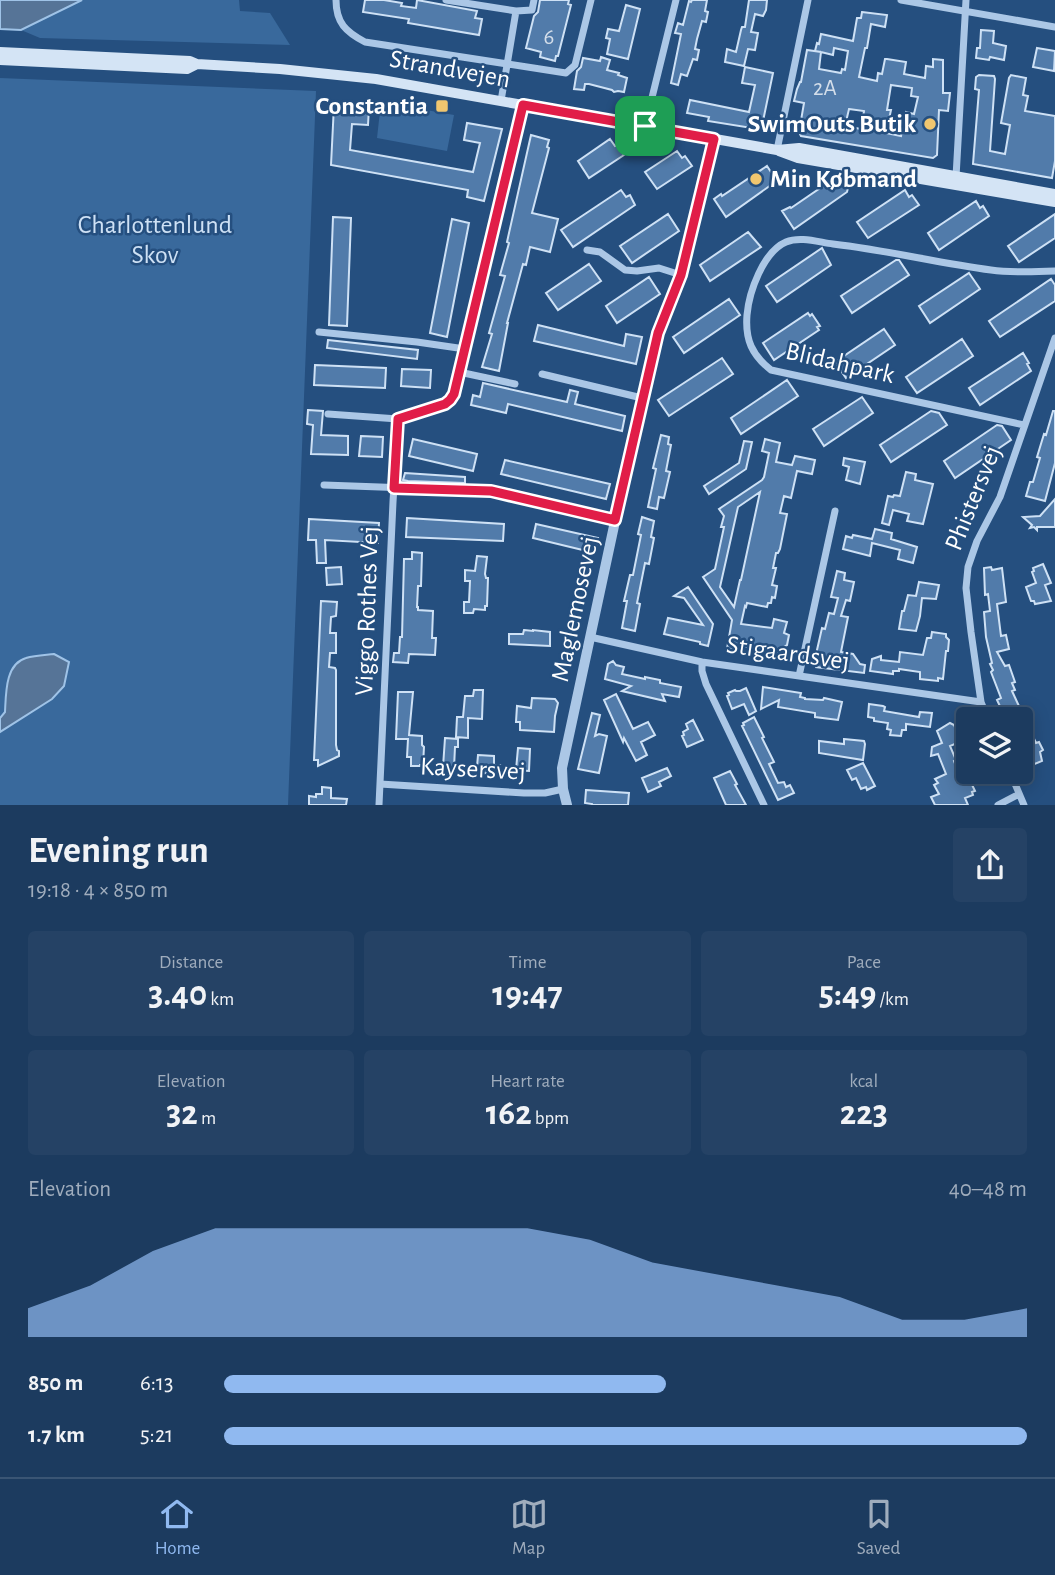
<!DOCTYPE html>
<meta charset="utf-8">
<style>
body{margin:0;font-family:"Alegreya Sans",sans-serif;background:#254265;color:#f1f3f6;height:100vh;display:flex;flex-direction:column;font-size:26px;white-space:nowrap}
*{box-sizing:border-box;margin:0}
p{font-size:23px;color:#a0adbd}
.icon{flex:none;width:38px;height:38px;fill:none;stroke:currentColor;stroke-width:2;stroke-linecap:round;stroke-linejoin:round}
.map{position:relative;height:805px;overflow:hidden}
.panel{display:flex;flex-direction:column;background:#1c3b5f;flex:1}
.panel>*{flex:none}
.buttons{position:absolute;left:956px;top:707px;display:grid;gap:14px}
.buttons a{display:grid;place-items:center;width:77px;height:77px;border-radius:7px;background:#1c3b5f;box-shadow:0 4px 18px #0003,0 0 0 2px #3a5574;font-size:35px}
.pin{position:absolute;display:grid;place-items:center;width:60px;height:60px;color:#fff;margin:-30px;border-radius:14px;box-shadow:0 4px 10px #0006}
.round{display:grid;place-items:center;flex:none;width:74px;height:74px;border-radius:7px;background:#254265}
.head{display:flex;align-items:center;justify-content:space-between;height:119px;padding:0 28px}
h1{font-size:38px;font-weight:600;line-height:52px}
.stats{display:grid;grid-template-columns:repeat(3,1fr);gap:10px;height:119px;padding:7px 28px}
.stats div{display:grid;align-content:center;border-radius:7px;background:#254265;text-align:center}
.stats b{font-size:35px;font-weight:600}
.stats small{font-size:19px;font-weight:400}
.stats p{font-size:19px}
.chart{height:196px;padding:14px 28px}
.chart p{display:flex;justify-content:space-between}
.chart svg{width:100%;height:126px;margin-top:7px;fill:#90b9f0;opacity:.7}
ul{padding:0 28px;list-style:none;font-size:23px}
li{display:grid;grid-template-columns:112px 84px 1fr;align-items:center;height:52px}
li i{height:18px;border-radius:9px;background:#90b9f0}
.tabs{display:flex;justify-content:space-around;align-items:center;height:98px;border-top:2px solid #3a5574;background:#1c3b5f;font-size:19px;color:#a0adbd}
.tabs a{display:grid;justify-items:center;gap:4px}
.tabs .on{color:#90b9f0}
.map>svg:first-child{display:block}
</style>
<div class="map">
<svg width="1055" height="805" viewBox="0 0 1055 805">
<rect width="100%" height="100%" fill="#254f7f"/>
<path fill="#39699c" d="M82,0H239L240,11L270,13L290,45L40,38L21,30Z
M0,78L316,91L288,805H0Z
M381,102L454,115L447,151L377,138Z"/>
<path fill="#567497" stroke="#9fc3e7" stroke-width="2" d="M0,0H82L21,30L0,29Z
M54,654L69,662L64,686L52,699L0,732V718L5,712C6,694 5,664 26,658C35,655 45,655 54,654Z"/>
<path fill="#517baa" stroke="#cee1f5" stroke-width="2" fill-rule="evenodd" d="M365,0H384L402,3L401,6L416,8L417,0L477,11L475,18L482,19L479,35L408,23L409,19L363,12Z
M540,0H569L568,4L571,5L558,56H556L555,61L540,57L541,52L526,48L534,16L538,12Z
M692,0H707L705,11L708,12L706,22L702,21L697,39L695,49L699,50L697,60L693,59L687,76L681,74L678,85L671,83L681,34L675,33L678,23L683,25L689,1L691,2Z
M749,0H767L766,10L763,16L755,14L751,32L758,33L755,50L748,49L744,66L725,62L727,49L736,52L741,30L742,27H745Z
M626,5L640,9L628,59L607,54L610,39L606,38L608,29L619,31Z
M862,12L887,15L885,27L871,24L867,48H865L859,77L877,81L878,73L882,74L885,59H887L906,62L904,74L925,78L926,66L933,67V59L943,60V93H950L948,111L939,110L937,155L933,158L801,136L799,132L804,103L794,101L797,89L800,82H801L807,50L821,52L815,51L817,43L819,44L821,34L853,41L857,18H861ZM834,48L848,51L845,70L842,69L841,73L819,69L821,52L833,55ZM891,85L912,88L911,96L918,97L914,114L906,112L901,136L886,133L891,110H887ZM849,109L864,111L861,129L845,126Z
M981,30L994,31L993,43L1006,46L1004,60L990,57L989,60L976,58L977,48H980Z
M1037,48L1055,51L1054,71L1033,67Z
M601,57L610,60L607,70L619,73L618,75L627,78L624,92L618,91L614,92L612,90L589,84H585L584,90L574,89L577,71L581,67L583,58L600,61Z
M745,67L773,73L762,126L758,129L708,121L709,117L687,113L690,100L749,112L755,85L742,83Z
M979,75L994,76L995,79L990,151L1005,154L1010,125L1001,123L1009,78L1011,75L1026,78L1023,95L1028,96L1025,111L1055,116V161L1052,178L973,164L979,90L975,89L976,77Z
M334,105L369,107L368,125L352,124L350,150L473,172L480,143L464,140L467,123L502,129L484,201L467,197L468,190L331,165Z
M531,135L549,140L547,147L549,148L532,213L558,219L550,252L530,247L526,265L523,264L507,323H508L499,371L482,367L492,334L489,333L505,276L500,275L509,243L507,242Z
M610,139L615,146L618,145L624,155L589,178L578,161Z
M677,151L682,158L685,156L692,166L657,189L645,172Z
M767,166L771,172L778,173L780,176L778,180L726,217L714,199L721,194L722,196Z
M835,178L839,184L847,185L848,188L847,192L794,229L782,211L790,207L791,208Z
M621,190L626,197L630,195L635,205L573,247L561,230Z
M905,190L909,197L912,195L919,205L868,238L857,222Z
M976,201L980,208L983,206L989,216L939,250L928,233Z
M668,214L679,231L632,263L620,246Z
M1055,214V238L1019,262L1008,246Z
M333,217L351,218L347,326L329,325Z
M452,219L469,223L447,337L430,333Z
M748,232L761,247L710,281L700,265Z
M822,248L831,265L777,302L766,286Z
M896,260H899L909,275L852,313L841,296Z
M589,264L601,281L558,310L546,293Z
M969,273L980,289L930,323L919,306Z
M649,277L660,294L617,323L606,306Z
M1051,279L1055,285V301L1000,337L989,321Z
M729,299L740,315L684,353L673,337Z
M808,313L810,316L812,314L820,326L817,327L819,330L774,360L763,343Z
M538,325L624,346L626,334L642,337L636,364L534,341Z
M884,329L895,345L846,378L835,362Z
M962,339L973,356L917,393L906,377Z
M328,340L418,350L417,359L327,348Z
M1023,353L1029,363L1027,364L1031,371L980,405L969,388Z
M722,358L733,374L669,416L658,400Z
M315,365L386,368L385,388L314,385Z
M402,369L431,370L430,388L401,386Z
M787,380L798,396L741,434L731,418Z
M483,383L567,402L570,390L578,392L575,404L625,416L622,431L508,404L506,413L471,405L473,395L480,397Z
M862,397L873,413L824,446L813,429Z
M308,410L323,411L321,435L348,436V455L311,454L313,425L307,424Z
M931,411L939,413L947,425L891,462L880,445Z
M1053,411H1055V463L1045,501L1026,496L1030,482H1033L1040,458L1037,457L1044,434L1046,435Z
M997,425L1002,426L1011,440L955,478L944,461Z
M661,435L669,437L668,444L671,445L666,471L670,472L664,498L659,497L657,509L648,507L656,469L653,468Z
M361,436L383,437L382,457L359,456Z
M413,439L477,454L473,471L409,456Z
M765,439L780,443L776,462L792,465L795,456L815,460L812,474L797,471L791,498L784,496L780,513L787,514L780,549L778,553H776L773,568H776L772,585L777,586L775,598L772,597L771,603H768L767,607L747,603L746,607L745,606L741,624L772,628L774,619L787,622L784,633L789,635L787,645L777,651L776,655L767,653L768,649L741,646L740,651L727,649L732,620L703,577L715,569L724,527H721L724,516L719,509L762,480L764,477L769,453L762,451ZM760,492L741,580H740L734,607L720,587L738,507Z
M744,441L752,442L746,469L709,494L704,486L739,463Z
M844,458L865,462L860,484L846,480L849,467L843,465Z
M505,460L610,484L606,499L501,474Z
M906,472L916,474L915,480L933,484L923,524L907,521L909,514L893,510L889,525L882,523L888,496L893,497L894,495L900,496Z
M405,473L465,477V483L408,481L403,480Z
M1055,499V527H1037V530L1034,527L1030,528L1032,525L1023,517L1040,516Z
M642,517L654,521L651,537L654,538L649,564L645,563L637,603L640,604L635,631L622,628L627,601H624L630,575H633L641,535L638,534Z
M407,518L504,524L503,541L406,537Z
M309,519L379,523L378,543L325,540L326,563H317L316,540H308Z
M536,524L598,538L595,553L533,538Z
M875,529L892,533L891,539L917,547L913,563L898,559L900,550L872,543L870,556L843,549L846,536L852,538L853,535L872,539Z
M412,552L422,553L421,586H418L417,607H418V610L433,611L432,638H436L435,655L409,654L408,663L393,662L394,653H399L400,637H402L404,559H412Z
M477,556L487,557L485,574L486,578H488L487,606H485V610L474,609L473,613H464V602H469L470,581H465V570L475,571Z
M1043,564L1051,583L1045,585L1051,601L1035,604L1034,601H1031L1026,587L1036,583L1032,572L1034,571L1033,568Z
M341,567L342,584L327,585L326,568Z
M991,567L992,570L1002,568L1006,602L997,604L1001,636L1006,635L1009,649L997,652L1005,666L1009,665L1015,682L1012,683L1015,690L1012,691L1036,743L1039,742L1043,750L1040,752L1042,761L1027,767L1021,752L1022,751L1020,746V719H1006L997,700L1001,698L991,672L993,670L990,664L992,663L986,637L984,612L990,611L988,594L985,595L984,568Z
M837,571L845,573L844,580L854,582L850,601L846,600L841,616L848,617L841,652L853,654L860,664L865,665L864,673L816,667L817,650L822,628L825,629L829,613L834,614L838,598L831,597Z
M919,582L939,585L936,599L922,598L920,616L916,631L899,629L902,611H904L908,595L916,596Z
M688,587L713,624L708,646L700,644V642L664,634L668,618L703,625L684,598L674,596Z
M321,601L337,602L336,616L331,617L330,633H336V653H330L329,667L335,668L336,670V745L337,750L339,751V756L318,766V760H314Z
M524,630L533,631V630L550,632V646L509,644V634H523Z
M932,632L946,634V637L949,640L948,651H946L943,679L938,678V681L920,679V672L899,669V671H893V674L870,671L872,659L881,656V660L899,662L900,652L923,655L927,638H931Z
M613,661L616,665L624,667L622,674L645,679V677L660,680V683L681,687L679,697L662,694L665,701L622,691L631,686L605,679L608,664Z
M763,687L801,693L800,697L805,698V699L823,700L824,698L842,702L838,720L815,717V713L778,707L779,700L761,709Z
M746,688L756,711L749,715L744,704L732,709L727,696L729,695L728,693L735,690L736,691H740Z
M474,690H483L482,719L468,718V738L456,737L457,717H463L465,696H473Z
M398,692H413L409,735L422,736V745L424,747L423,765H420V766H411V757H407L408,739H396Z
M616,694L633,729L648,722L655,735L641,742L647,755L636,761L624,738L623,742L604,700Z
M532,698L555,699L558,703L555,716L554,732L520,730V722H516L517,706L531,708Z
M869,704L883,706L885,707L884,711L919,717L920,712L932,713L930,727L906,724V730H902L901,736L890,735L891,730L887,729L888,723L874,721V718L868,717Z
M592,713L600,715L595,736L599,734L607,736L599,773L578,769Z
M754,717L764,737L762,738L774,762L769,764L778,783L784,782L786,787L790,785L794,793L778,800L742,726L744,725L743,723Z
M693,720L703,740L687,747L682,736L684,735L683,732L688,729L686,724Z
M950,723L954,725L956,730L959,729L964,740L950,746L956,760L954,761L960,777L967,774L975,791L972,792L973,795L965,798L968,805H935L931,797L939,794L934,785L938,783L935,779L946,774L938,754L931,756L932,747L942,743L937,731Z
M445,738L458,739V747H455L454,768L443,767Z
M844,739L864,741L865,744L863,760L819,753V741L844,744Z
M518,748L530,749L529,771L516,770Z
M478,755L494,756V765H500L499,774L480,773V768L477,767Z
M863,763L875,786L867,790L866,787L861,789L856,778L852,780L847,770Z
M667,768L671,776L659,782L661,786L648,792L642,778Z
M730,771L737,784L735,785L746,805H726L714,778Z
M322,787L331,788V798L347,799L346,805H309V796L316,797V794H322Z
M586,790L629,793L628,805H592V804L585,803Z"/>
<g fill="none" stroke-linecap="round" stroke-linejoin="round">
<path stroke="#abc7e6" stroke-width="7" d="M336,0C336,23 346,32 365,42L566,73L575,65L591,0
M446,0L516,11L501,101
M901,0L1055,27
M516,11L532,10L534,0
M645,126L676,0
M777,150L808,0
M956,177L966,0
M587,250L600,252L625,270L637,271L659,268L681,275
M319,332L417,342L465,349
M459,372L515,384
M542,374L642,398
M328,414L398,419L445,404L450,400L454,394L523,105
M1024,425L771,370C752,355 745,340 747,315C749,292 763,252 786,242C800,236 818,242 833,244C886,250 938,263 991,270C1012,273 1034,272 1055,271
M324,485L491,491L615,520
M590,637L702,662L981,702
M702,662V671L706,684L764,805
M799,676L835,511
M988,719L981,702L971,632L966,588L968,567L977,541L1000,497L1055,338
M1010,772L1024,805
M380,784L524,793H545L563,789
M379,805L393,502L398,419
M998,805L1019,794"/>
<path stroke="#abc7e6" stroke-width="10" d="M567,805L563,789L562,768L637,419L658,333L681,275L714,139"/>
<path stroke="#d4e4f5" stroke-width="10" d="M0,52L190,61L197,64L280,69L376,79L777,150L799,148L1055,194
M0,60L187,69L197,64
M779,151L798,158L1055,202"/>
</g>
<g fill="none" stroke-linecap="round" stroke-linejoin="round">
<defs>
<path id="route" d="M523,105L714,139L681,275L658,333L615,520L491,491L394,488L398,419L445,404L450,400L454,394Z"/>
</defs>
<use href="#route" stroke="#fff" stroke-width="14"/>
<use href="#route" stroke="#e11d48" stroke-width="9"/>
</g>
<g fill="#f0c66f" stroke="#254f7f" stroke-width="2.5">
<rect x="435" y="99" width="14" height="14" rx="3.5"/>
<circle cx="930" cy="124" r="7"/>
<circle cx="756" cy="179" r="7"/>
</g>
<g text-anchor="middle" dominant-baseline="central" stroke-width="5" stroke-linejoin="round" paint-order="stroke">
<g font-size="23" fill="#d4deea">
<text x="549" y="37">6</text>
<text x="825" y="88">2A</text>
</g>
<g font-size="26" fill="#fff" stroke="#254f7f">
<text transform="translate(450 69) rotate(10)">Strandvejen</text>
<text transform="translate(840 363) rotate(13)">Blidahpark</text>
<text transform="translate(973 498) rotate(-68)">Phistersvej</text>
<text transform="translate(575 609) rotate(-78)">Maglemosevej</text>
<text transform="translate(367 611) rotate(-88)">Viggo Rothes Vej</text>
<text transform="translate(788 653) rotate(8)">Stigaardsvej</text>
<text transform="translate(473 769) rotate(3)">Kaysersvej</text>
</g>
<g font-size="26" font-weight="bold" fill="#fff" stroke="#254f7f" text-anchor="end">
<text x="428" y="106">Constantia</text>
<text x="916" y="124">SwimOuts Butik</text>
<text x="770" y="179" text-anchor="start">Min Købmand</text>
</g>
<g font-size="26" fill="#cee1f5" stroke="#254f7f">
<text x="155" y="225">Charlottenlund<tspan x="155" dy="30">Skov</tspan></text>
</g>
</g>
</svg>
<div class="buttons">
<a><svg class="icon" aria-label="layers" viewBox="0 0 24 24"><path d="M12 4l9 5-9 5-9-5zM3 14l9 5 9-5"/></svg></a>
</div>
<div class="pin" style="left:645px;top:126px;background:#1e9e55"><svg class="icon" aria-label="arrive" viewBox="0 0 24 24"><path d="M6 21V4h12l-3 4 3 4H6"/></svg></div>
</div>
<section class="panel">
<div class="head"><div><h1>Evening run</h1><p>19:18 · 4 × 850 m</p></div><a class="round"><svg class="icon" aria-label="share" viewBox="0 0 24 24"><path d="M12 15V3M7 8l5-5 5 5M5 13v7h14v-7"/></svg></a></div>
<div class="stats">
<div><p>Distance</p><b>3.40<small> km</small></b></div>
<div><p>Time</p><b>19:47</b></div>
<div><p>Pace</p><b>5:49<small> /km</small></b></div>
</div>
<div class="stats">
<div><p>Elevation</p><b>32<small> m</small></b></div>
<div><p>Heart rate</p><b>162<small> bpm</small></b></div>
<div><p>kcal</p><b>223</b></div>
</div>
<div class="chart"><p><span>Elevation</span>40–48 m</p>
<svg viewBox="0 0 160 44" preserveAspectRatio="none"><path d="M0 44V34L10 26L20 14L30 6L40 6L50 6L60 6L70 6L80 6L90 10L100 18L110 22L120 26L130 30L140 38L150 38L160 34V44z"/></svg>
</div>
<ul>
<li><b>850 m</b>6:13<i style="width:55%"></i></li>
<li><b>1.7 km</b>5:21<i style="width:100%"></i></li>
</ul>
</section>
<nav class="tabs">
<a class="on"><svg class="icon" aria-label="home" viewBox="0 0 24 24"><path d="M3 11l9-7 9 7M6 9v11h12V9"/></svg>Home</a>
<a><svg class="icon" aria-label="map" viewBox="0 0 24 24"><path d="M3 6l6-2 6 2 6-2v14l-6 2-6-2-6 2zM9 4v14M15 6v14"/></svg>Map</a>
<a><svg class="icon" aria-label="saved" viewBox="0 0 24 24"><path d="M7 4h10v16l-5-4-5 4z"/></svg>Saved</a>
</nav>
